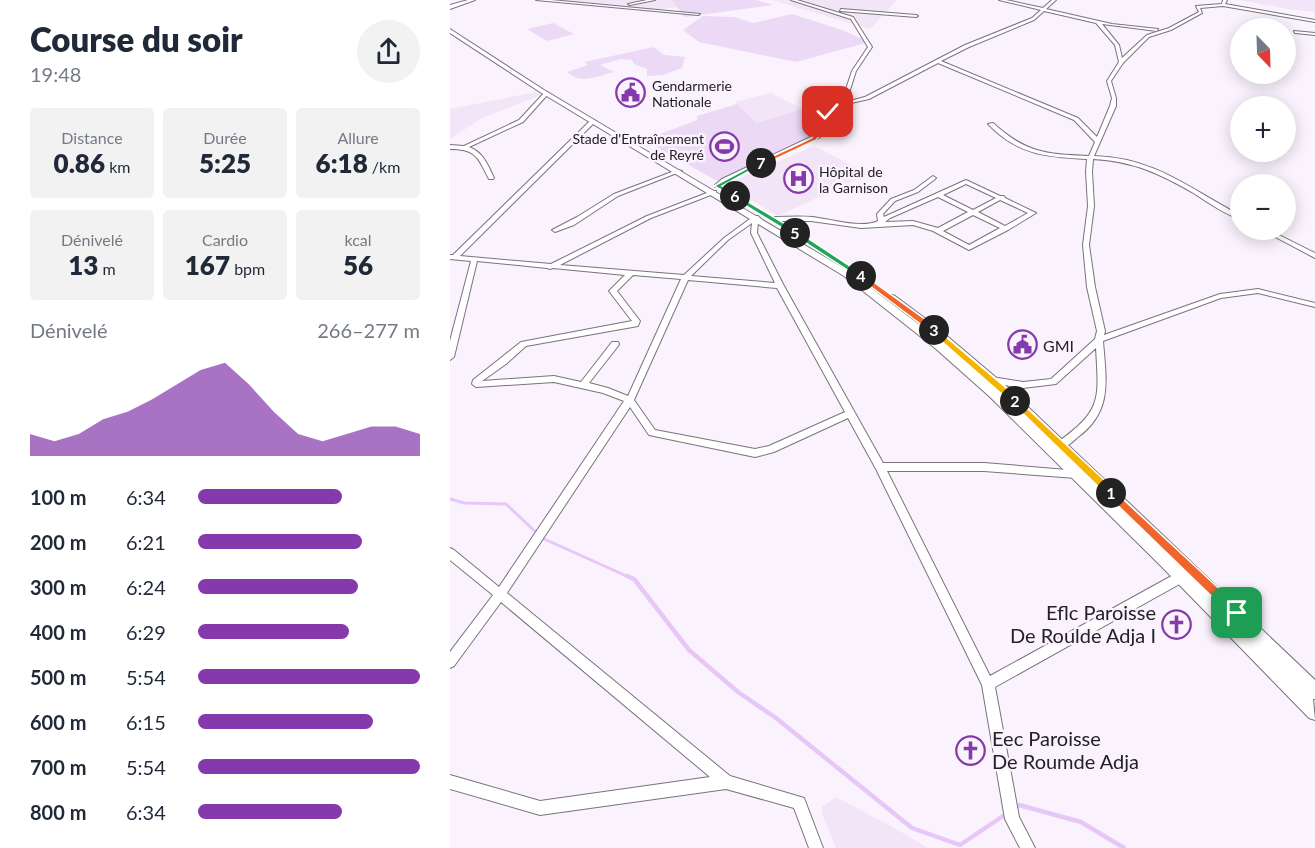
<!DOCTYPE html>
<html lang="fr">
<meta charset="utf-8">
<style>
body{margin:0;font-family:Lato,sans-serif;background:#f2f2f3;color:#1f2937;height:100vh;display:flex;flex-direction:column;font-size:22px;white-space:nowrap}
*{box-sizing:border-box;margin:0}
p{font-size:20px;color:#747a83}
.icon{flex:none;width:33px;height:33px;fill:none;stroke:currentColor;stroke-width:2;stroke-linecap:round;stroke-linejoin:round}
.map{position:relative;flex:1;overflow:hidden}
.sheet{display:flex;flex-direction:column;background:#fff;width:450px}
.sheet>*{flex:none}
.needle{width:39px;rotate:157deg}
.tools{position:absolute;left:780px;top:18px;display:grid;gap:12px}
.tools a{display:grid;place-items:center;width:66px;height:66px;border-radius:50%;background:#fff;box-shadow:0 3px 15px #0003;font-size:30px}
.pin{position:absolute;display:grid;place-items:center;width:51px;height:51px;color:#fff;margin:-26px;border-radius:12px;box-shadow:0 3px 9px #0006}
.km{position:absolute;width:30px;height:30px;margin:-15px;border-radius:50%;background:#222;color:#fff;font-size:16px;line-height:30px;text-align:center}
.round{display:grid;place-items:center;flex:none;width:63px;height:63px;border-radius:32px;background:#f2f2f3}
.head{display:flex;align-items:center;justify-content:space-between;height:102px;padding:0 30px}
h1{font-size:33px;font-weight:800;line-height:45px}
.metrics{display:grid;grid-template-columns:repeat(3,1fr);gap:9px;height:102px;padding:6px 30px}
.metrics div{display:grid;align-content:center;border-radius:6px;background:#f2f2f3;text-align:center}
.metrics b{font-size:26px;font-weight:800}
.metrics small{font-size:16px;font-weight:400}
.metrics p{font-size:16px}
.chart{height:168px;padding:12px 30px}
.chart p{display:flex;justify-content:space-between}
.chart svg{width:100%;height:108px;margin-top:6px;fill:#8639aa;opacity:.7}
ul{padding:0 30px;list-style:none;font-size:20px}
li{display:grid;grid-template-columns:96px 72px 1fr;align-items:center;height:45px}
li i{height:15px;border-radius:8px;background:#8639aa}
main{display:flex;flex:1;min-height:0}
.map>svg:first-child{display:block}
</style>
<main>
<section class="sheet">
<div class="head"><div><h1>Course du soir</h1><p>19:48</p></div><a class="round"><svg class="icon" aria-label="share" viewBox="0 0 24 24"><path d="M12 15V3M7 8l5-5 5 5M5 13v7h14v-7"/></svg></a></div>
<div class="metrics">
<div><p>Distance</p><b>0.86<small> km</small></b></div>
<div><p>Durée</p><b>5:25</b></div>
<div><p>Allure</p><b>6:18<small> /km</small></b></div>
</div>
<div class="metrics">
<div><p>Dénivelé</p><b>13<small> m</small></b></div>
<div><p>Cardio</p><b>167<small> bpm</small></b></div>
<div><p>kcal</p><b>56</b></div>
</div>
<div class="chart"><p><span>Dénivelé</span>266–277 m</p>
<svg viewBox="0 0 160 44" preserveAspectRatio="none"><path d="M0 44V35L10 38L20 35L30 29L40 26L50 21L60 15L70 9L80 6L90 15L100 26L110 35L120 38L130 35L140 32L150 32L160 35V44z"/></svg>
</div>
<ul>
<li><b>100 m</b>6:34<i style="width:65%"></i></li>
<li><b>200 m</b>6:21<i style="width:74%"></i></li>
<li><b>300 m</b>6:24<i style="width:72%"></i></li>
<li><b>400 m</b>6:29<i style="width:68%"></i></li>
<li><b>500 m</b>5:54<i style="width:100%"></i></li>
<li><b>600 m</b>6:15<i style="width:79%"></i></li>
<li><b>700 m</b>5:54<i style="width:100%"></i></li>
<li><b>800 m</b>6:34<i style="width:65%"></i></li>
</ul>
</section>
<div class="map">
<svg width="865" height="848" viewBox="0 0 865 848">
<rect width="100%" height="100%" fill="#faf3fe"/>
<path fill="#f1e5f7" d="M86,0H296L201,10Z
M322,0H447L420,29Z
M790,0H865V12L837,9Z
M86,92L92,95L32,118L0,139V109Z
M321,93L352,109L307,123L285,102Z
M364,146L418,174L328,216L276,184Z
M386,797L448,830L478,848H386L372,814V807Z"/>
<path fill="#ebd9f6" d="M222,0H306L323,5L234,17Z
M342,14L392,30L419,42L346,62L249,42L233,30L253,16L284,17L303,23Z
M103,23L124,34L97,41L77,29Z
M204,47L214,55L235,57L232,68L213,75L197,76V69L184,64L182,60L170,59L150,65L164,72C148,76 131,85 117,72L138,65L134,62Z
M287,104L307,123L352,109L363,115L365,137L267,181L194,140L247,120V116Z"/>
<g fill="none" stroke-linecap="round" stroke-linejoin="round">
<path stroke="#e7c7f8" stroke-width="3" d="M0,499L14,503L56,504L92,538L181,578"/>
<path stroke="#e7c7f8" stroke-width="4.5" d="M177,576L184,579L239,650L288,692L326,718L462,828L510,845L556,814
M566,807L569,805L631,822L674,848"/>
<defs>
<path id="minor" d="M86,0H101L250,14L248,15Z
M197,0H205L180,5L178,4Z
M341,0H347L403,17L422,47L406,71L398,96L392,103L415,97L515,45L582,18L591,10L549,0H556L593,8L602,0H606L596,9L662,24L708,29L707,31L652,24L669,45L672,58L697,35L719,28L749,12L746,6L772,4L773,0H777L775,4L865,20V22L773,6L750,8L752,13L721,30L699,37L673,63L661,81L666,98V106L644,156C706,158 738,188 790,215V219C774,214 759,203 745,194C711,174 683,161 643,159L642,172L644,206L639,245L645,287L655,331L654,335L770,294L808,289L865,303V307L808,293L771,298L653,341C656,380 663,411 628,437C622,442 616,449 608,448L606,445L608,442C652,410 649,400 646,348L606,384L573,388L542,383L538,380L542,377L573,382L601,379L645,339L647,331L637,287L633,245L638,206L636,172L637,159C596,157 568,155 538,124L543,123C576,153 595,154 639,156L645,142L624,120L488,63L419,99L388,106L372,121L370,137L276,181L269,187H265V185L272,179L365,135L366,121L394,95L402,71L418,47L401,19ZM594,11L646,23L665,45L669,62L657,81L662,98L660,106L647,137L628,118L491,61L519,47L584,20Z
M391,9L466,15L468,16L466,17L390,11Z
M844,31L865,33V35L845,33Z
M95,92L99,93L73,122L19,147C33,152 38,165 44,178L43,179H39C28,158 27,149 0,149V145L14,146L69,120Z
M141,120L146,121L10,256L101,264L197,216L262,191H266V193L201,218L110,265L234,275L274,238L304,216H308L311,219L308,222L307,233L334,286L433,463H534L629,471L631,474L629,477L626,478L534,471H437L540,676L727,573L731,572L735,573L736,577L735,581L545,687L569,817L585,848H570L555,819L532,685L426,469L398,418L324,452L305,457L199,435L180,407L57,593L280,776L354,798L373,848H359L344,808L276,789L90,815L0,789V775L90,801L260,777L51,602L4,666L0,668V652L43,595L0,560V548L4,550L49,587L174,401L153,393L104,382L26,387L22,384L23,380L71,342L182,321L159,291L175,275L103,268L100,269L97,268L27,261L4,357L0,360V341L21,261L0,259V255H3ZM302,223L301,233L325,283L241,276L278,240ZM183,275L231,279L178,396L158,388L139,383L168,346L169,344L168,342H162L131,382L104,376L32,381L56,364L76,346L188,326L190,321L167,291ZM238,280L327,288L395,412L319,446L305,449L205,430L184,400Z
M227,170L232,171L168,196L124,225L105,232L102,230L127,217L164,194Z
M483,176L486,178L485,179L468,192L445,201L433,214L434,217L516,180L550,196H554L555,198L586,213L558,230L519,250L483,231L463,225L411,228L361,221H323L320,219L323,217C336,217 349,216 362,217C380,219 412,229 428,221L427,214L441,199L464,190ZM516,184L546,198L523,210L493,195ZM488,197L518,212L488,228L463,221L435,222L440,218ZM550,200L578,213L555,226L528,212ZM523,215L550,228L519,245L493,231Z
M812,230H819L865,253V258Z"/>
<path id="major" d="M18,0H25L0,9V5Z
M0,29L94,90L400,272L480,333L437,298L442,295L445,296L484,325L556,386L865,680V699H863L865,720L859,718L710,565L539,396L485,348L394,276L90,92L0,33Z"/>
</defs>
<use href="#minor" stroke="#7a737e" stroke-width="2"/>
<use href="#major" stroke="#7a737e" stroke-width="2"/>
<use href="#minor" fill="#fff" fill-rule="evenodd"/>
<use href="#major" fill="#fff" fill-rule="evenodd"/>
</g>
<path fill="#f0652b" stroke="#fff" stroke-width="1.5" d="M661,488L791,609V617H783L658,496L656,493Z"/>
<path fill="#f5b400" stroke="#fff" stroke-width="1.5" d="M565,397L665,490V496H658L562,403V398Z"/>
<path fill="#f5b400" stroke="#fff" stroke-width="1.5" d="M484,327L568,398V403H562L481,332V328Z"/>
<path fill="#f0652b" stroke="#fff" stroke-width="1.5" d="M411,273L487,328V332H481L408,277Z"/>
<path fill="#22a559" stroke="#fff" stroke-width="1.5" d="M345,230L347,231L415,276L408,277L342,234Z"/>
<path fill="#22a559" stroke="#fff" stroke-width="1.5" d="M285,194L347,231L348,233L342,234L283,198Z"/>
<path fill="#22a559" stroke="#fff" stroke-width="1.5" d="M309,162L314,163L272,186L287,195V198L264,186Z"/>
<path fill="#f0652b" stroke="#fff" stroke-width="1.5" d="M366,132L371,134L366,140L313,165L308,163L362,138Z"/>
<path fill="#f5b400" stroke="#fff" stroke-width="1.5" d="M376,111L380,112L372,121L371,134L366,135V121Z"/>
<defs>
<symbol id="civic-ring" viewBox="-11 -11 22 22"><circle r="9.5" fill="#faf3fe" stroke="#8639aa" stroke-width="1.5"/><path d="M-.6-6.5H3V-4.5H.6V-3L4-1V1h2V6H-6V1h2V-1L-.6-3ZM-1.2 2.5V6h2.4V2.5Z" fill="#8639aa"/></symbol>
<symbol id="stadium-ring" viewBox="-11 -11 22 22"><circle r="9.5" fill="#faf3fe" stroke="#8639aa" stroke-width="1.5"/><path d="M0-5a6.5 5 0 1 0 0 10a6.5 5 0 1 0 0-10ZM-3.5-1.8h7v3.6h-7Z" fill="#8639aa"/></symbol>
<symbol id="hospital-ring" viewBox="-11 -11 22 22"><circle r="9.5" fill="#faf3fe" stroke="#8639aa" stroke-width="1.5"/><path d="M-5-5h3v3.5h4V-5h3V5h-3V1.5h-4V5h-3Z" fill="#8639aa"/></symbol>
<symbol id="church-ring" viewBox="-11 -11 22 22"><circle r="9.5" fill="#faf3fe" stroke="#8639aa" stroke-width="1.5"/><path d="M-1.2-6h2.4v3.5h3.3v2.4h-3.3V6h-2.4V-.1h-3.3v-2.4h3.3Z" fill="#8639aa"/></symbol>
</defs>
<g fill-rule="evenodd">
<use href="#civic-ring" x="164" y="76" width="33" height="33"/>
<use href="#stadium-ring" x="258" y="130" width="33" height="33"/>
<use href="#hospital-ring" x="332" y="162" width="33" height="33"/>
<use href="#civic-ring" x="556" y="328" width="33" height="33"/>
<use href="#church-ring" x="710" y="608" width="33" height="33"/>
<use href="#church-ring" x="504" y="734" width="33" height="33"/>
</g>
<g text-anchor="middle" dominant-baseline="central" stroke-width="5" stroke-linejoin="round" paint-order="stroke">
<g font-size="14" fill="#242126" stroke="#faf3fe" text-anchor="start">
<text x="202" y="85">Gendarmerie<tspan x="202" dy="16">Nationale</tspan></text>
<text x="254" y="138" text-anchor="end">Stade d'Entraînement<tspan x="254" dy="16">de Reyré</tspan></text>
<text x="369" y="171">Hôpital de<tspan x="369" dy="16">la Garnison</tspan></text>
</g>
<g font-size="16" fill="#242126" stroke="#faf3fe" text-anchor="start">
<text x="593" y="345">GMI</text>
</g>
<g font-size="20" fill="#242126" stroke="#faf3fe" text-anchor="end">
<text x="706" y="612">Eflc Paroisse<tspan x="706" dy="23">De Roulde Adja I</tspan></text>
<text x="542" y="738" text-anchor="start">Eec Paroisse<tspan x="542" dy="23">De Roumde Adja</tspan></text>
</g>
</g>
</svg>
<div class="tools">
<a><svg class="needle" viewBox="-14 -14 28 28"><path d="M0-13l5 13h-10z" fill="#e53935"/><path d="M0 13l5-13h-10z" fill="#747a83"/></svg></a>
<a>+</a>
<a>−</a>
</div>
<div class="pin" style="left:787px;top:613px;background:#1e9e55"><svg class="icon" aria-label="arrive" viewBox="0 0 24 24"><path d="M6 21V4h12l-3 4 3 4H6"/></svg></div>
<div class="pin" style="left:378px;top:112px;background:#d93025"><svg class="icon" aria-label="check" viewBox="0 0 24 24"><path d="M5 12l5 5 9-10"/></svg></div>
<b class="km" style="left:661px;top:493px">1</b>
<b class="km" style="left:565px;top:401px">2</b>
<b class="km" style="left:484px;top:330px">3</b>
<b class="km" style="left:411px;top:276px">4</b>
<b class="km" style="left:345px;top:233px">5</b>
<b class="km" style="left:285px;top:196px">6</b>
<b class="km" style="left:311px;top:163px">7</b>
</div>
</main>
